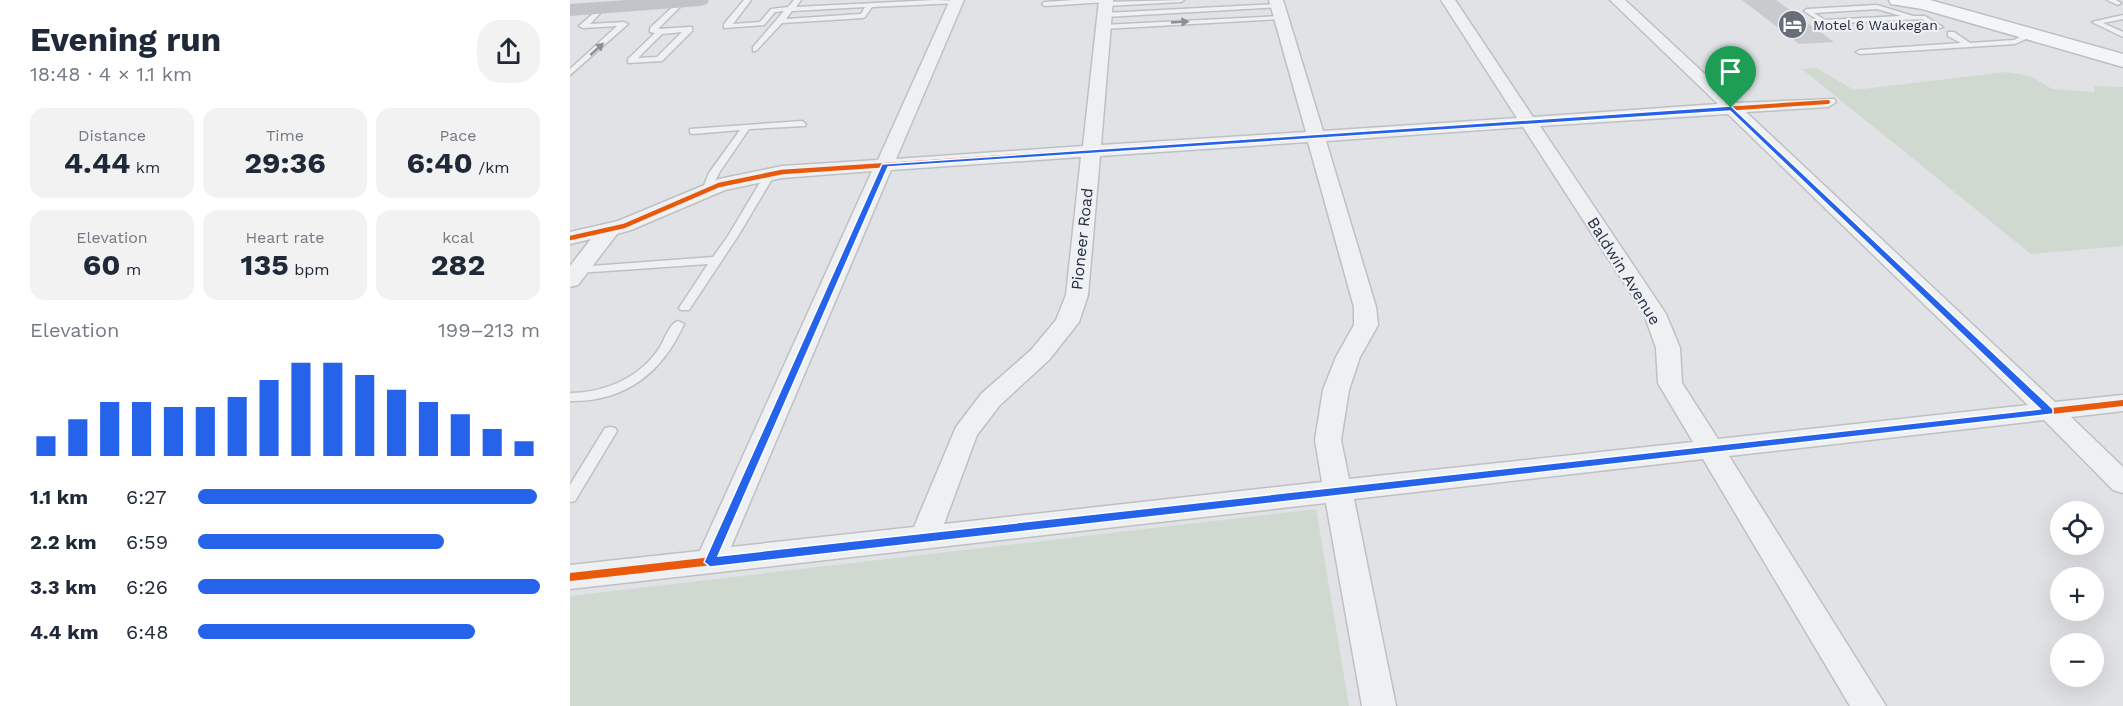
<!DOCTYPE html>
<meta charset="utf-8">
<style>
body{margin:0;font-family:"Work Sans",sans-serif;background:#f2f2f3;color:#1f2937;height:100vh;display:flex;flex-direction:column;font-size:22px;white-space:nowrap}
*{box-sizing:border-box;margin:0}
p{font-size:20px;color:#747a83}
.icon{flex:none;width:33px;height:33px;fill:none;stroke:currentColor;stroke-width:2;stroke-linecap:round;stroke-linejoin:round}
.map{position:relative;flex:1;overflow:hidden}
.panel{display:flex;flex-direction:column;background:#fff;width:570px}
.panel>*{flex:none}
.fabs{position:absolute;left:1480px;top:501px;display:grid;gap:12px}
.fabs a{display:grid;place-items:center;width:54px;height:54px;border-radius:50%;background:#fff;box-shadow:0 6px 24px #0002;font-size:30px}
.pin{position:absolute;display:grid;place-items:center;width:51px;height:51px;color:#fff;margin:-62px -26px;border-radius:50% 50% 50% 0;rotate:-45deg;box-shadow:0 0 6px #0007}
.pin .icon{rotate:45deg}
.round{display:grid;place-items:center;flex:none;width:63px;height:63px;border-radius:24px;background:#f2f2f3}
.overview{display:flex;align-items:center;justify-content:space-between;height:102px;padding:0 30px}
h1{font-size:33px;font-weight:700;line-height:45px}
.metrics{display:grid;grid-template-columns:repeat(3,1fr);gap:9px;height:102px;padding:6px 30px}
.metrics div{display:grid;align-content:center;border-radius:15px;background:#f2f2f3;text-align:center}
.metrics b{font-size:30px;font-weight:700}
.metrics small{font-size:16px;font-weight:400}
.metrics p{font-size:16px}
.chart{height:168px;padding:12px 30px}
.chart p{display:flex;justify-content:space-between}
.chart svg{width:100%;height:108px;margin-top:6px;stroke:#2563eb;stroke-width:6}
ul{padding:0 30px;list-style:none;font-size:20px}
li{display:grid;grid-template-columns:96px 72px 1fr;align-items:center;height:45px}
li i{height:15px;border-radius:8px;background:#2563eb}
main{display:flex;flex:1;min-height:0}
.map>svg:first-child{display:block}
</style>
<main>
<section class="panel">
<div class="overview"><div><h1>Evening run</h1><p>18:48 · 4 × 1.1 km</p></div><a class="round"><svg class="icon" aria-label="share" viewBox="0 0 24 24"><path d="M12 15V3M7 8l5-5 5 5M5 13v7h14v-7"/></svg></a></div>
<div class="metrics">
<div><p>Distance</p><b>4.44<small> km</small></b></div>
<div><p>Time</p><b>29:36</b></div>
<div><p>Pace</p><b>6:40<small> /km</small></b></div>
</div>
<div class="metrics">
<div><p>Elevation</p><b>60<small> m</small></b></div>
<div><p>Heart rate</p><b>135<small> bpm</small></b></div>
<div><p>kcal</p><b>282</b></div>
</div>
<div class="chart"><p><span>Elevation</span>199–213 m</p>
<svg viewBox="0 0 160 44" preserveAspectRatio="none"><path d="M5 44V36M15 44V29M25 44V22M35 44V22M45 44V24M55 44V24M65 44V20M75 44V13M85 44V6M95 44V6M105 44V11M115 44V17M125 44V22M135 44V27M145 44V33M155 44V38"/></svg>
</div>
<ul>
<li><b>1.1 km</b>6:27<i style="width:99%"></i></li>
<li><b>2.2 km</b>6:59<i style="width:72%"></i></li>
<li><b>3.3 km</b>6:26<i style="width:100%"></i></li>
<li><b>4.4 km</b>6:48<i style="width:81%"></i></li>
</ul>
</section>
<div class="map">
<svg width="1553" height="706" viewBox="0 0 1553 706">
<rect width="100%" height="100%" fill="#e0e2e5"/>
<path fill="#d0d9d0" d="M1246,68L1284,90L1436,72L1460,76L1482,89L1524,92L1525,86L1553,87V246L1461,254L1232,69Z
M746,509L779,706H0V596Z"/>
<path fill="#c8cacd" d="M1172,0H1206L1264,42L1229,44Z"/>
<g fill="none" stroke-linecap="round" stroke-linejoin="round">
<defs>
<path id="lane" d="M110,0L116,1L88,29L119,27H122V31L92,61L58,63V59L85,33L80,32V28ZM112,32L87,57L68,58L92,34Z
M174,0H181L163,24L190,22L201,9L218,7L224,0H231L226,7L365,0L390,1L387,3L302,7L295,17L293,18L212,23L186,51H183V47L214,11L205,12L194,25L154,28V24ZM295,7L291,14L216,19L222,11Z
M505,0H539L536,2L614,0L611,2L536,6L533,4L536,2L475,6L472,4L475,2Z
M1537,0H1546L1551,3L1548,5Z
M707,4L710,6L709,7L535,17L532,15L535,13Z
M33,5L36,7L35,8L20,24L54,22L58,24L0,75V69L47,26L13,28L9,26Z
M1307,5L1343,16H1355L1373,27L1366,29L1352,19L1254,24L1234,11L1237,9ZM1307,9L1331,16L1255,20L1244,13Z
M1553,15V19L1533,23L1553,32V37L1522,22Z
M712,16V18L710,19L533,29L529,27L533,25Z
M1378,32H1384L1400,43L1444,40L1460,32L1467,34L1445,44L1290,54L1286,52L1290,50L1391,43L1378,36Z
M232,121L236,124L235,126L179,129L149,173L140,192H134L132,190L139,173L170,130L123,134L120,133V129Z
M200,171L205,174L168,236L119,310H111L109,308L138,264L8,273L3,270L8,267L143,257L158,236L195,174Z
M108,321L114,324C92,373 55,402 0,401V393C35,393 71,377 90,347C95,339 99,324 108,321Z
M40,427L45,428L47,431L5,501L0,502V485L35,428Z"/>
<path id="street" d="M380,0H394L326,159L513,146L529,0H543L531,145L736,132L699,0H713L753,131L947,118L871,0H885L963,117L1148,104L1040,0H1055L1166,103L1264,99L1266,102L1258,107L1176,112L1485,402L1553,395V411L1501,417L1553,467V493L1543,490L1474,420L1159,456L1316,706H1280L1133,459L784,499L826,706H792L756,503L0,589V565L130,551L302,171L212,178L155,190L61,230L47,234L8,285L0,287V266L21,239L0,244V232L48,221L149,179L212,166L308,160ZM1158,114L1458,405L1148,439L1112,383L1110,348L1096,314L970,126ZM953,127L1074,314L1086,348L1088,383L1123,442L779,479L771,440L779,390L790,357L808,325L806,307L756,141ZM738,142L784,307V325L766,357L753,390L745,440L752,482L374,524L407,435L430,405L479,360L509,322L518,295L530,156ZM511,157L496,295L486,320L461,350L412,393L386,427L344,527L161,547L321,170Z"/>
<path id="primary" d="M1319,0H1360L1553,54V67L1352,9L1321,4Z"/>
</defs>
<use href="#lane" stroke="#bec0c3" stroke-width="3"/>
<use href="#street" stroke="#bec0c3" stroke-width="3"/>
<use href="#primary" stroke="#bcbfc3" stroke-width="3"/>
<use href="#lane" fill="#eff0f2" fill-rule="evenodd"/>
<use href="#street" fill="#eff0f2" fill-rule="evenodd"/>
<path fill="#c1c3c8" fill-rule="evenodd" d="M57,0H139L137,4L130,6L0,16V4Z"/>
<use href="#primary" fill="#f4f5f6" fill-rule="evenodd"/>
<defs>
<path id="cycleway-far3" d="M989,120L1258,102"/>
<path id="cycleway-far2" d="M0,238L54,226L149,185L212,172L1011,119"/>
<path id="cycleway-far1" d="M1015,463L1553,403"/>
<path id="cycleway" d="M0,577L1029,462"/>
</defs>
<use href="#cycleway-far3" stroke="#edf0f5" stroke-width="6"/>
<use href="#cycleway-far2" stroke="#edf0f5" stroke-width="8"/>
<use href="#cycleway-far1" stroke="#edf0f5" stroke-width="10"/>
<use href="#cycleway" stroke="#edf0f5" stroke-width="11"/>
<use href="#cycleway-far3" stroke="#e8590c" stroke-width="4"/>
<use href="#cycleway-far2" stroke="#e8590c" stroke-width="4.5"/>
<use href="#cycleway-far1" stroke="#e8590c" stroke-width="6"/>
<use href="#cycleway" stroke="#e8590c" stroke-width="8"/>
</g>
<defs><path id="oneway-solid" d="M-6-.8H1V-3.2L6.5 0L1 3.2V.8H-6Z" transform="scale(1.5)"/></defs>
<g fill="#8a8f98">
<use href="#oneway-solid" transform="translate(610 22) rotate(-3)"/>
<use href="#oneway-solid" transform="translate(27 49) rotate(-42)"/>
</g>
<path fill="#2563eb" stroke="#fff" stroke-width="1.5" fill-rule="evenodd" d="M1161,106L1483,409V414L140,567L134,562L312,164ZM1160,111L1470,409L148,556L318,167Z"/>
<defs>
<symbol id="hotel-disc" viewBox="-11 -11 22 22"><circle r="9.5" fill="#676d79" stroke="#edf0f5"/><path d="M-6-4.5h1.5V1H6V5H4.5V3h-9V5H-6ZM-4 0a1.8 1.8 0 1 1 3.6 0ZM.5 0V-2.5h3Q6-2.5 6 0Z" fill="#fff"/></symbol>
</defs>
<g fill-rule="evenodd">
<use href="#hotel-disc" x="1206" y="8" width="33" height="33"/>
</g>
<g text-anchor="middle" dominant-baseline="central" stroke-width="4.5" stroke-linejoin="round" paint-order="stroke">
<g font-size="14" fill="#262e3f" stroke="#edf0f5" text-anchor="start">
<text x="1243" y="25">Motel 6 Waukegan</text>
</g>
<g font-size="16" fill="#262e3f" stroke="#edf0f5">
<text transform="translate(512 239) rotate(-84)">Pioneer Road</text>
<text transform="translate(1054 271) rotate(58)">Baldwin Avenue</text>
</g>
</g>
</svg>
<div class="fabs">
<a><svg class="icon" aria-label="locate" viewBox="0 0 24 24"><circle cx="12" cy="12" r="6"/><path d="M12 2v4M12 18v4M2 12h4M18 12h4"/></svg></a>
<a>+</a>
<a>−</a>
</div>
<div class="pin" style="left:1161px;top:108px;background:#1e9e55"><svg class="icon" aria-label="arrive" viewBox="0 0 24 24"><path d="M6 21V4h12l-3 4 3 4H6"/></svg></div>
</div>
</main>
